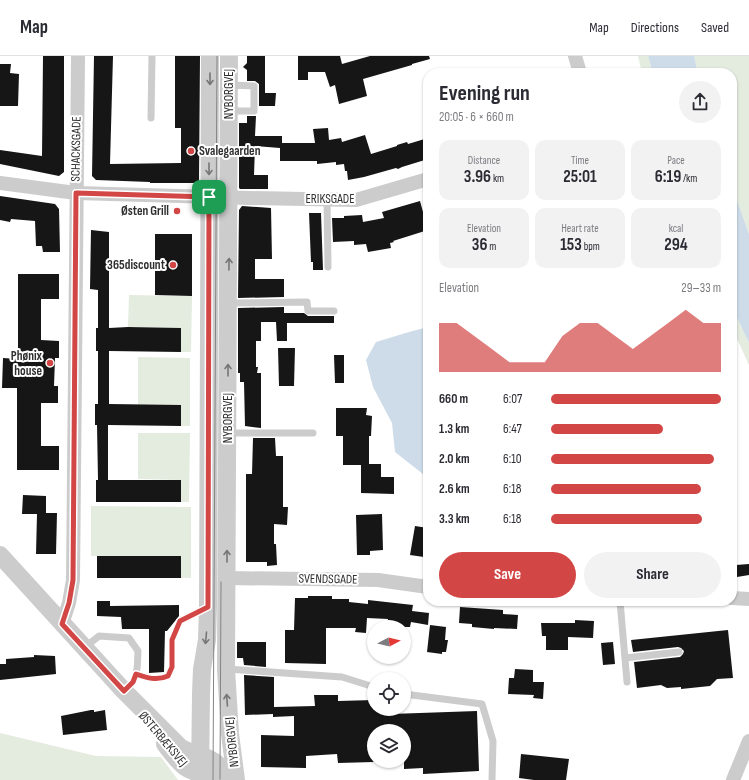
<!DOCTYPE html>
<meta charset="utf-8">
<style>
body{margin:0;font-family:"Sofia Sans Condensed",sans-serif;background:#f2f2f3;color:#2b2b33;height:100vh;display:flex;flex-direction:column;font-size:15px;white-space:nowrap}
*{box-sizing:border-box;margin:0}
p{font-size:13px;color:#7c7c81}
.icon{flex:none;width:22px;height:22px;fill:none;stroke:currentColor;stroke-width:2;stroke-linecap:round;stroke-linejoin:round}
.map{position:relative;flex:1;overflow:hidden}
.sheet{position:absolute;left:423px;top:12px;width:314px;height:538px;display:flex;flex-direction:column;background:#fff;border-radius:16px;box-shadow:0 1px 3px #0004}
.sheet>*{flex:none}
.needle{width:26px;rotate:83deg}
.tools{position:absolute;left:367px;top:564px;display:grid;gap:8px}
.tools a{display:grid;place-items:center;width:44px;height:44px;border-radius:50%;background:#fff;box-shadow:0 1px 3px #0004;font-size:20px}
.pin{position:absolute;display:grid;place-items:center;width:34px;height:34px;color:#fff;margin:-17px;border-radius:8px;box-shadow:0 2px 6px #0006}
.round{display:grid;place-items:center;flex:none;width:42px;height:42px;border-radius:21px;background:#f2f2f3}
.head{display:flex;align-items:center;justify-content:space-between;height:68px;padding:0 16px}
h1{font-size:22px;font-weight:700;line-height:30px}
.figures{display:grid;grid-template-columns:repeat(3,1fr);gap:6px;height:68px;padding:4px 16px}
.figures div{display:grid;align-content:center;border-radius:10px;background:#f2f2f3;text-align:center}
.figures b{font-size:17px;font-weight:700}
.figures small{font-size:11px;font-weight:400}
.figures p{font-size:11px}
.chart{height:112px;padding:8px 16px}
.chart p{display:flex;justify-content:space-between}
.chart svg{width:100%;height:72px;margin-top:4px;fill:#d24645;opacity:.7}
.button{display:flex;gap:8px;margin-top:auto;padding:8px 16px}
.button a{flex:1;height:46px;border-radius:24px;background:#d24645;color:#fff;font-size:16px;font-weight:700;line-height:46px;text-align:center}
.button a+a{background:#f2f2f3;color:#2b2b33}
ul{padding:0 16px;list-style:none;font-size:13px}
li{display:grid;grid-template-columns:64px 48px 1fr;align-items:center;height:30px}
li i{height:10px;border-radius:5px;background:#d24645}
header{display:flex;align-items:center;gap:24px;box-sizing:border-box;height:56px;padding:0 20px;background:#fff;border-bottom:1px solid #e1e1e2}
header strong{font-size:19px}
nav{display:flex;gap:22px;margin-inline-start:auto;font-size:14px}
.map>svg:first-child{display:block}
</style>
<header>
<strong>Map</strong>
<nav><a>Map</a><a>Directions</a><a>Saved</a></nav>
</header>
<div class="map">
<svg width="749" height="724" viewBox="0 0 749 724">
<rect width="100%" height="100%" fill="#fff"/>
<path fill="#e4ebdf" d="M638,0H648L653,17H642Z
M694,0H749V178L732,130V17H698Z
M129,239L192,240L191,296H181V272L128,271Z
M732,251L749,287V309L732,272Z
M138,301L190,302V370H181V349H138Z
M138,377H190L189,446H181V424L138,423Z
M91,450L191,451V522H181V500H91Z
M0,677L96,700L161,701L178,724H0Z"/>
<path fill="#cddce8" d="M648,0H694L698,17H653Z
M732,130L749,178V287L732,251Z
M428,271V422L395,396L392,367L373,331L366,304L376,286L409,276Z"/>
<path fill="#161616" d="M43,0H64V116L59,120L0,108V94L42,100Z
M94,0H113L110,108L181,107V72H175V0H200L199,125L197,127H150V126L96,124L92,120Z
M247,0H265V37H276L275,50H259V28L255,25H247V14L243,11L247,7Z
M298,0H340L342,8L370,0H429L430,3L412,8V9L363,23L367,40L339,48L335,29L330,31L325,16H308V24H298Z
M0,8H11L10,17L19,18L18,50H0Z
M247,60H256L255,80H282V87H315L313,73L328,72L329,84L341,82L342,86L365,79L371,98L397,90V89L407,86L408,88L428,82V103L402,111L398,113L396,112L364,121L348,124L347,115H345L344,108L336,109V106L317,108V105H280V92L255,90L254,119H268V133H240L239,132V67H247Z
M0,140L55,148L59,153L60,196H43L42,190H36L35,165L11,163L10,166L0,164Z
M420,145L428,174L393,185L394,186L390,187L391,192L368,196L366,188L354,189V185L333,186L332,162H344V160L362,159L363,166L384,162L382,156Z
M242,150L271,152L272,203H255V223H284V241L238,242L239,154Z
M309,157H321L323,214H313V206H311Z
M91,174L109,176V272L128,271L181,272V296L109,295V348L181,349V370L108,369V424H181V446H96V424H98L97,369H95V348H98V295H96V272H98V234L90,233Z
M155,178H192V240L155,239Z
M18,218H59V243H41V284L59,285V302H55L54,330H58V347H41V390H59V414H17V332H2L3,302L18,303Z
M284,251V257H304L308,260H334V267H287V285H277L276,266H261V285H256V311H258L257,317H261V372L245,370L244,326H240V317H238V252Z
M278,292H295L294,330H279Z
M334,299H344V327H335Z
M336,352H367L366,359L372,360L371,380H369V408H381V421H394V438L361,437V409H343V380H336Z
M253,382H275L276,400H283V451H288L287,469L274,468V488H276L277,509L267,510V506H246V418H252Z
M23,439L46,440V457H57L56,498H36L37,458H22Z
M382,458L383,494L370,495V499H357L356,459Z
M415,470L428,472V488H426L424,501L410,499Z
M97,500H181V522H97Z
M749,508V519L737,521L736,509Z
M308,540H332V543H349V546L368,548V544L413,549L412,555L429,557L428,569L411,566L410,571H387L388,563L367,562L366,577L355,576L356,572H326V608L285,607V574H294L295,542H308Z
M97,545H110V550L179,549V560L167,575H165L164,616L149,617V573H122L121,561L97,560Z
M460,551L503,554V558L518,559L517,573L494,572V573L472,571V568L459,567Z
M575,564L594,565L593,582L568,581V594H546V580H542L541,567H575Z
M430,569L446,571L445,584H448L446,596H442V598L427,596Z
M728,574L733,622L717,623L710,630L681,633V631L667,632L661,629L637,632L634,606L680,601L683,598L684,595L681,592L678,591L633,596L631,584Z
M237,586H266V611L244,609L243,602H237Z
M613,586L615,608L603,609L601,587Z
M34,599L55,600L56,618L0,624V608H6V603L34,601Z
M515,613L533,614V626H544L543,643L533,642L534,639L508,638L509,622H514Z
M244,619L274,621V651L315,650L314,639H338V645L374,644V653H390L391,658L477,655L479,715L423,718V712L404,713V675H374V706L338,707L337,698L306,700V712L261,711V679L294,680V660L273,661V658L245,659Z
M91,654H94V656L105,654L107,674L63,679L61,660Z
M521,698L569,703L566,724H534L519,722Z"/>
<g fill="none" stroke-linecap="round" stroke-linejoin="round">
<path stroke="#ccc" stroke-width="7" d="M229,55H254V30L230,29
M151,62L152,0
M327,143L328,211
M229,247L307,246L308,255H334
M228,377H313
M620,545L627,626
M84,592L99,580L129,582L138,595C137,614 139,621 125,635
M625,602L679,596
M227,613L342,621L374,631
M136,618C147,622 157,625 168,620L172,611V584L180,565L206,552
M404,638L482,648L493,685L492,724"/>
<path stroke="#ccc" stroke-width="14" d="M575,0L580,17
M0,127L76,137L249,142L356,144L428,123
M227,522L378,524L428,531
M732,542L749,543
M62,568L69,547L73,524L78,0
M733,724L749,685"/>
<path stroke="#ccc" stroke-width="18" d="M229,0L226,613L230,678L236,724
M0,499L124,635L180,691C190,698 203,698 213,705C221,710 227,719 235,724
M165,688C181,709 184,715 211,720
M200,724L201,637L202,613L207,584L208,551L210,0"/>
<path stroke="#848484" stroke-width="1" d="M213,724L217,0
M220,724L221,526"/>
</g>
<defs><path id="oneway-shaft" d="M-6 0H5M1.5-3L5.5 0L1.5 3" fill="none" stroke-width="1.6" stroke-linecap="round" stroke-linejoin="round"/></defs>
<g stroke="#767676">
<use href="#oneway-shaft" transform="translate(210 23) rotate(90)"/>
<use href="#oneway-shaft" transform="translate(209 113) rotate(90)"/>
<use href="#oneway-shaft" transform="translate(229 208) rotate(-89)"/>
<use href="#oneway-shaft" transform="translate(228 314) rotate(-90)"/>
<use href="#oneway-shaft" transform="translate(227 500) rotate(-90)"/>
<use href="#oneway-shaft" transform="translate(206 582) rotate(95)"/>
<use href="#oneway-shaft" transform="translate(227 644) rotate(-94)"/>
</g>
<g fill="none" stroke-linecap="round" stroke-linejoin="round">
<defs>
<path id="route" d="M76,137L209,141L208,551L180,565L172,584V611L168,620C157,625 147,622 136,618L133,626L124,635L62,568L69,547L73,524Z"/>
</defs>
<use href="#route" stroke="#fff" stroke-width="8"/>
<use href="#route" stroke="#d24645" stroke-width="5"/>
</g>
<g fill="#d24645" stroke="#fff" stroke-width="1.5">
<circle cx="191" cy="95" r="4"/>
<circle cx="177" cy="155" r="4"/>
<circle cx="173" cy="209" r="4"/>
<circle cx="50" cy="307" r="4"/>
</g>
<g text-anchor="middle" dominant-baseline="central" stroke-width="4" stroke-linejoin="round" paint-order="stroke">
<g font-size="13" fill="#2f2f2f" stroke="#fff">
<text transform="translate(229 38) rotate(-90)">NYBORGVEJ</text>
<text transform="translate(76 93) rotate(-89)">SCHACKSGADE</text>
<text x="330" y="143">ERIKSGADE</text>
<text transform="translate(228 362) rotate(-90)">NYBORGVEJ</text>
<text transform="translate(328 523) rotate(1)">SVENDSGADE</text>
<text transform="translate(163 683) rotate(50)">ØSTERBÆKSVEJ</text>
<text transform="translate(232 686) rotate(-96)">NYBORGVEJ</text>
</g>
<g font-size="13" font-weight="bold" fill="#2f2f2f" stroke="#fff" text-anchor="end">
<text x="199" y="95" text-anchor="start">Svalegaarden</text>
<text x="169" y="155">Østen Grill</text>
<text x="165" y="209">365discount</text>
<text x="42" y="300">Phønix<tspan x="42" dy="15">house</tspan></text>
</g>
</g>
</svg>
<div class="tools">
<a><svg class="needle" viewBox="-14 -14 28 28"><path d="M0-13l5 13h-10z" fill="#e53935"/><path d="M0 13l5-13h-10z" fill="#7c7c81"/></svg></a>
<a><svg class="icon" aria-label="locate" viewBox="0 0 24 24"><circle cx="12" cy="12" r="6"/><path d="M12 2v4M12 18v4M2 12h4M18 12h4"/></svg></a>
<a><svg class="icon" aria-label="layers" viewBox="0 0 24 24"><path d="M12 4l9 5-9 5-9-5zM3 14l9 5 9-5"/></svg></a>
</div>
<div class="pin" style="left:209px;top:141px;background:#1e9e55"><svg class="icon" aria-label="arrive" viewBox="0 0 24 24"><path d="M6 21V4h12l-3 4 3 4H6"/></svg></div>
<section class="sheet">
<div class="head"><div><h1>Evening run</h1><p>20:05 · 6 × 660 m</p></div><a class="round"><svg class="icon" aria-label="share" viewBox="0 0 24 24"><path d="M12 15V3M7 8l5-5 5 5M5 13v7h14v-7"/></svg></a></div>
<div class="figures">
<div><p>Distance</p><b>3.96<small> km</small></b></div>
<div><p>Time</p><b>25:01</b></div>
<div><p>Pace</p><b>6:19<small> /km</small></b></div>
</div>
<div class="figures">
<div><p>Elevation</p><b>36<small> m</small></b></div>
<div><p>Heart rate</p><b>153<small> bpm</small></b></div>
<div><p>kcal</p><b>294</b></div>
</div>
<div class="chart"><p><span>Elevation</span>29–33 m</p>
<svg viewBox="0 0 160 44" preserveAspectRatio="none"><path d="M0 44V14L10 14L20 22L30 30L40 38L50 38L60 38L70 22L80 14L90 14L100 22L110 30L120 22L130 14L140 6L150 14L160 14V44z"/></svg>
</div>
<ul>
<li><b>660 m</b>6:07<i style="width:100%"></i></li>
<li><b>1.3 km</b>6:47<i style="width:66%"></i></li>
<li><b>2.0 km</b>6:10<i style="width:96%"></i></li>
<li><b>2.6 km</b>6:18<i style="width:88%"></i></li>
<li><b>3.3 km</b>6:18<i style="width:89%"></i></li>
</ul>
<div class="button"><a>Save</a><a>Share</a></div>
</section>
</div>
